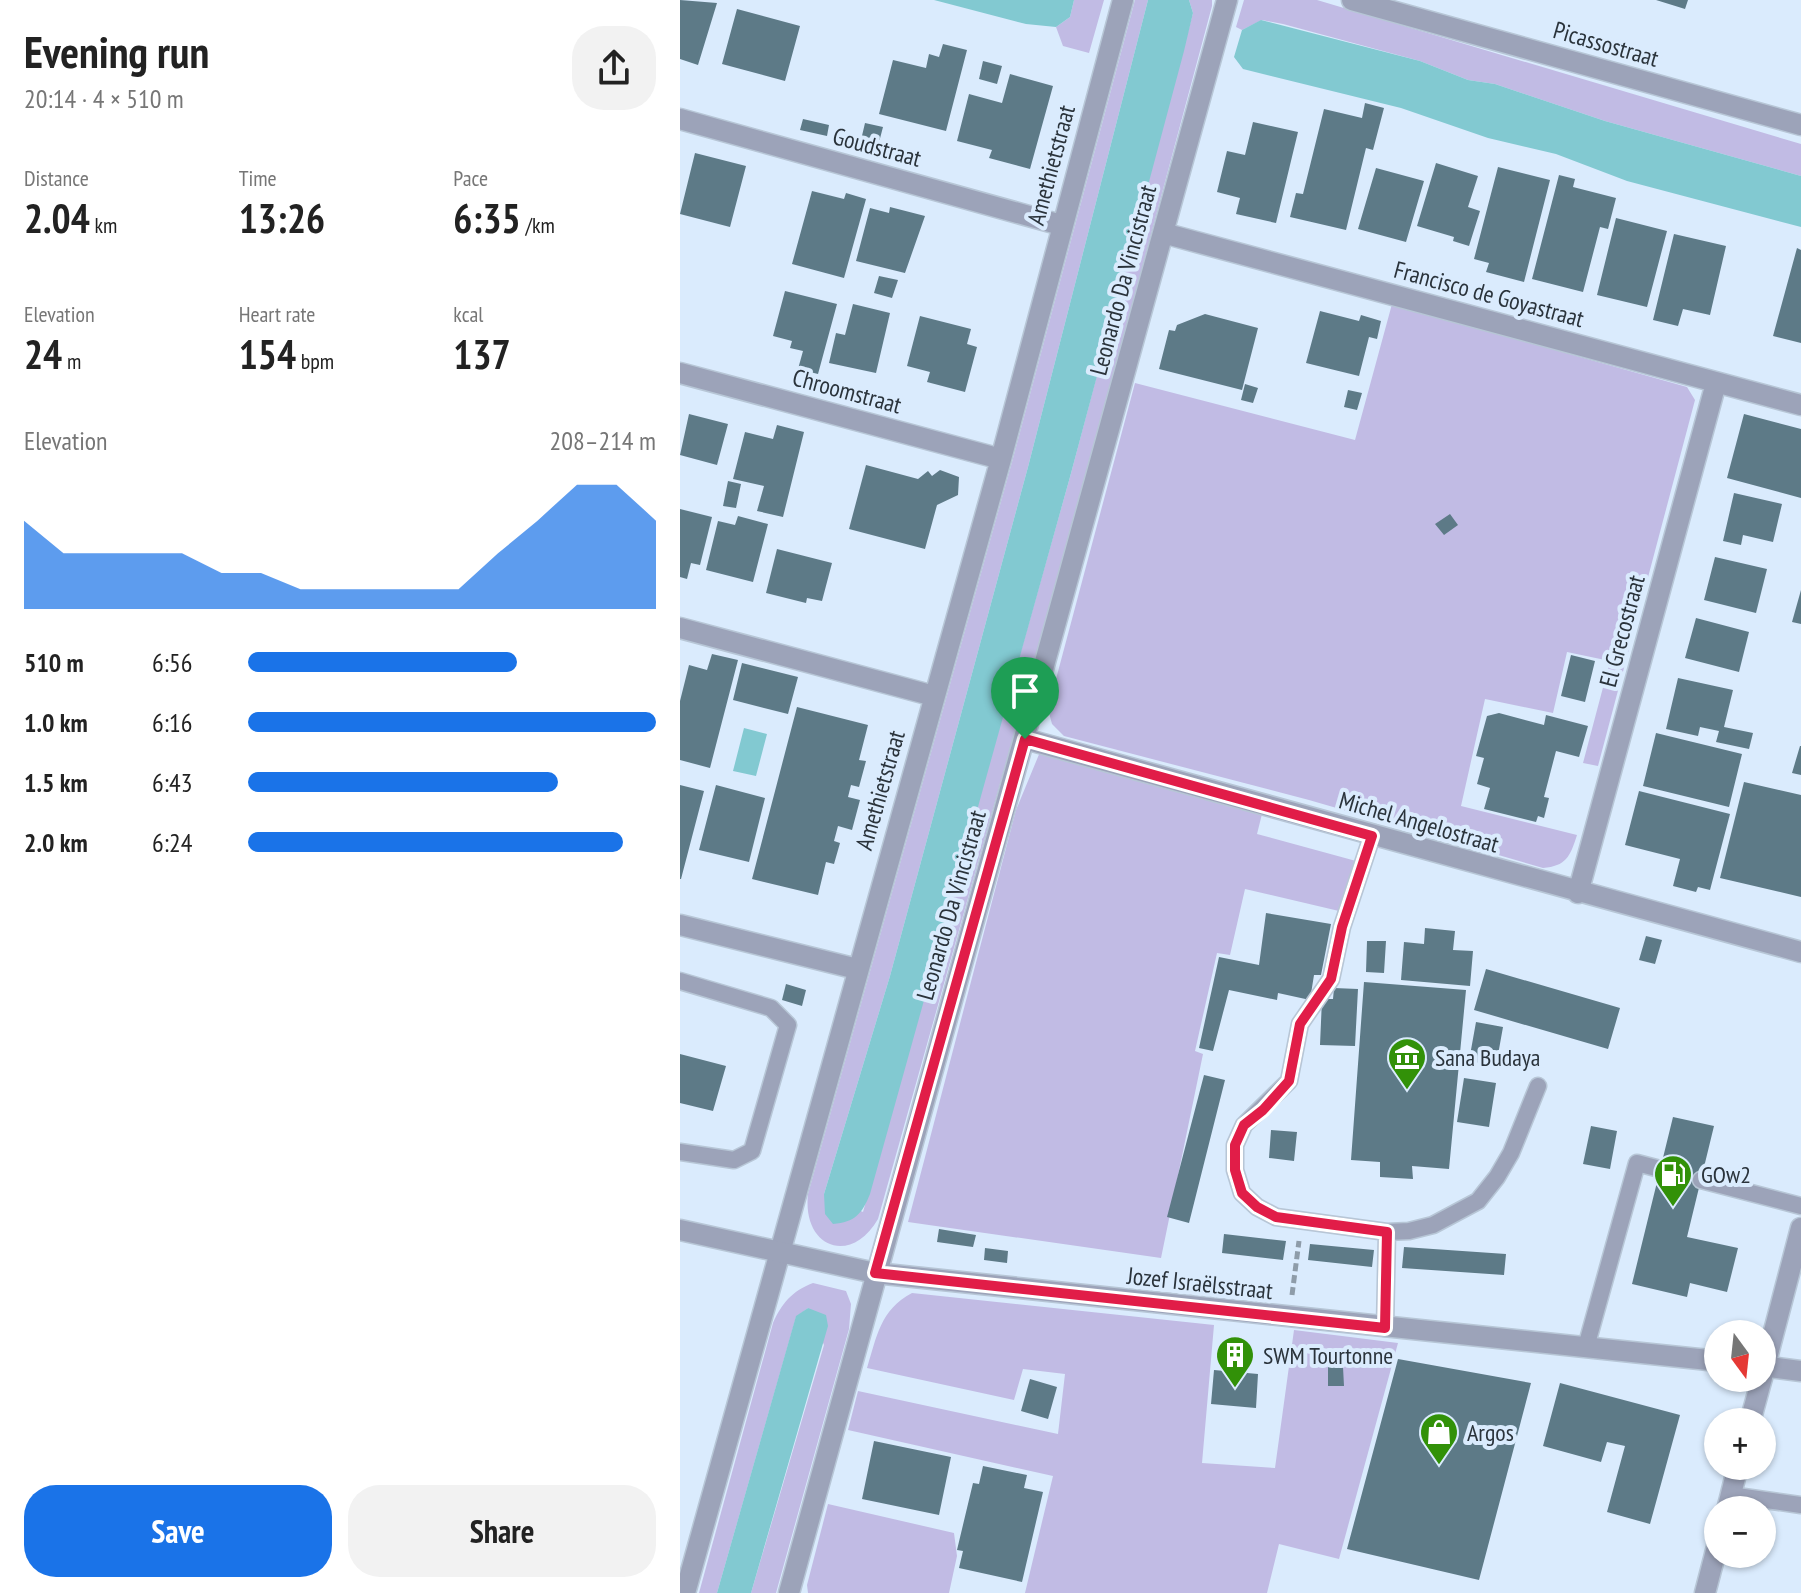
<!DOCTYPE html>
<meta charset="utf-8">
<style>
body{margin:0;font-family:"PT Sans Narrow",sans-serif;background:#f2f2f2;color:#222;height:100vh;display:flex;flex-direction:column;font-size:30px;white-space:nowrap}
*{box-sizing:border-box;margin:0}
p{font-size:26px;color:#767676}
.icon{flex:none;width:44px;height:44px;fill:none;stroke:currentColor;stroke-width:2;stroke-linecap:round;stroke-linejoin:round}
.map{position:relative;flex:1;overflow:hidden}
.drawer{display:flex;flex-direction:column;background:#fff;width:680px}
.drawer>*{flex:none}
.needle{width:52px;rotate:165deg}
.buttons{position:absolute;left:1024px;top:1320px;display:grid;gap:16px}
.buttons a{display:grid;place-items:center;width:72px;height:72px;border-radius:50%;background:#fff;box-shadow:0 2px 6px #0004;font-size:40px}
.pin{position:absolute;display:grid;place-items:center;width:68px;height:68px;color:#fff;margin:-82px -34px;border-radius:50% 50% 50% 0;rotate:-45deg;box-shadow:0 0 8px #0007}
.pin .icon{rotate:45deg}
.round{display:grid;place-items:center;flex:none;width:84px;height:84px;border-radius:32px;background:#f2f2f2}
.overview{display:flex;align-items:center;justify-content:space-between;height:136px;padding:0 24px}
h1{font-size:44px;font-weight:700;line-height:60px}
.metrics{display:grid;grid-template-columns:repeat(3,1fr);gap:12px;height:136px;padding:8px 24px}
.metrics div{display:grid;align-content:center}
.metrics b{font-size:40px;font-weight:700}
.metrics small{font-size:22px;font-weight:400}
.metrics p{font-size:22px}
.chart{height:224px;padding:16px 24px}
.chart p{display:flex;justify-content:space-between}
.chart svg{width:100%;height:144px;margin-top:8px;fill:#1a73e8;opacity:.7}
.cta{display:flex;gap:16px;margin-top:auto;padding:16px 24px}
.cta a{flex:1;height:92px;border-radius:32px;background:#1a73e8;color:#fff;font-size:32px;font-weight:700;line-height:92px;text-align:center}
.cta a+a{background:#f2f2f2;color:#222}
ul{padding:0 24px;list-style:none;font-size:26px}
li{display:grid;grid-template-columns:128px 96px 1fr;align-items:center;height:60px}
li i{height:20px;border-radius:10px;background:#1a73e8}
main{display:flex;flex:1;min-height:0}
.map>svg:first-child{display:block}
</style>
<main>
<section class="drawer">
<div class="overview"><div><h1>Evening run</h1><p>20:14 · 4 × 510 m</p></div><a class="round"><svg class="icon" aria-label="share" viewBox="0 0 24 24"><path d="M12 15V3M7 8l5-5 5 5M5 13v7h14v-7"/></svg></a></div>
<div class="metrics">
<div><p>Distance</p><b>2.04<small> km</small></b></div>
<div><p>Time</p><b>13:26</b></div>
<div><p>Pace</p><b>6:35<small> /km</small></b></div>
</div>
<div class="metrics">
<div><p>Elevation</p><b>24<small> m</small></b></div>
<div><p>Heart rate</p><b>154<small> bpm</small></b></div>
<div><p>kcal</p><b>137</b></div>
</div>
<div class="chart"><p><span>Elevation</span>208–214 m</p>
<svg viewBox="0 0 160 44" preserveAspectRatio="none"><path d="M0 44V17L10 27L20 27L30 27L40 27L50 33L60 33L70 38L80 38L90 38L100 38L110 38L120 27L130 17L140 6L150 6L160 17V44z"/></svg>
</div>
<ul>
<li><b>510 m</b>6:56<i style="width:66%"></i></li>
<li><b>1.0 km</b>6:16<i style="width:100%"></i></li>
<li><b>1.5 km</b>6:43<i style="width:76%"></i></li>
<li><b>2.0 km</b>6:24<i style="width:92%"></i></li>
</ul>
<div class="cta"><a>Save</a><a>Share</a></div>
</section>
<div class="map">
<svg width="1121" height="1593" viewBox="0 0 1121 1593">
<rect width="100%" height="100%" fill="#daebfd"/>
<path fill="#c1bbe4" d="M394,0H424L409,53L383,46L376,27L390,17Z
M455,0H468L348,467L210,976L144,1194L183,1212L390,477L513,13L509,0H532V6L408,470L198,1219C171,1266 122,1248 128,1194L332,462Z
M564,0H637L1121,144V176L925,121L815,84L788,80L740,61L603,24L582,20L562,30L556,27Z
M712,304L1007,387L1015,400L918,766L903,763L930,661L887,652L873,713L805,699L781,806L897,835C890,857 886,866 863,868L629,800L384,736L372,724L368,709L455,383L675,440Z
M360,752L582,814L577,834L676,861L659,911L565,889L550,955L537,953L515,1051L523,1054L481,1258L228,1222L336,810Z
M133,1283L166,1291L171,1304L169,1329L96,1593H71L144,1345L128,1308L116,1317L37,1593H19L93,1323C102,1303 112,1291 133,1283Z
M232,1293L534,1325L522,1463L595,1468L614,1330L718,1343L659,1559L599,1544L587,1593H345L373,1476L168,1430L178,1391L378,1434L385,1374L343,1369L334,1400L187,1368C197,1336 200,1310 232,1293Z
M148,1504L274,1533L277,1556L269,1593H128L127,1585Z"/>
<path fill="#82c9d1" d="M254,0H394L390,17L376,27L346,24Z
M468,0H509L513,13L504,51L390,477L190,1194C182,1214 175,1222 153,1224L145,1214L144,1194L210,976L348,467Z
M581,20L740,61L788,80L815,84L925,121L1121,176V227L947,181L876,154L808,138L721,108L563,69L554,57L562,30Z
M64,728L87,734L76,776L53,771Z
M128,1308L146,1315L148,1326L71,1593H37L116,1316Z"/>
<path fill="#5d7a87" d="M0,0L37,3L18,65L0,59Z
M976,0H1008L1005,9Z
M57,9L120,26L105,81L42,64Z
M263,44L287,50L266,131L199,114L213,60L246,68L249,54L259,57Z
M303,61L322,66L317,84L299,79Z
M330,74L373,86L350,169L309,158L312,150L277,141L289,94L322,103Z
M685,103L704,108L693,150L686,148L666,230L610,217L616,193L623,194L644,109L682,118Z
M123,119L149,125L147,136L120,130Z
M573,122L618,132L596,223L556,214L560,198L537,192L547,151L565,155Z
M185,123L203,127L198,146L181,140Z
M15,153L66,166L50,227L0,214Z
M756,163L798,176L788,207L800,211L789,246L773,241L774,237L737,226Z
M818,167L870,180L844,282L806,272L809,263L794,259Z
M696,168L744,181L726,242L678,229Z
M879,175L895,179L893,187L936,198L928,229L920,227L903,292L852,279Z
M132,191L164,199L166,193L186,199L164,278L112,264Z
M210,207L245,216L225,273L176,261L190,208L209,213Z
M936,218L987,231L967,307L917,295Z
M994,234L1046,246L1030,315L1003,309L998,326L973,320Z
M1117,248L1121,250V343L1093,336Z
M199,276L218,280L212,298L194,293Z
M105,291L157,304L138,374L118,369L123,351L110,348L112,341L93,336Z
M173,304L210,313L196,373L149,363L156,333L165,335Z
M640,311L679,321L681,315L701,321L697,339L689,337L679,376L626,363Z
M525,314L578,328L562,390L479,369L489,330L495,331L497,325Z
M240,316L291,329L287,344L297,347L285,392L247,382L250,372L227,366Z
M565,384L578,388L573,403L561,400Z
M668,390L682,393L677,410L664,407Z
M9,414L48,424L37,465L0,455Z
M1064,414L1121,429V498L1047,478Z
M97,425L124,432L103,517L77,511L84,486L53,479L65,432L93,439Z
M186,465L238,479L248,471L252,476L260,470L279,477L278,495L257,505L245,549L169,529Z
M48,481L61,484L56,508L43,506Z
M1054,493L1102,504L1093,542L1063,535L1061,545L1043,541Z
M0,509L32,517L20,565L11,563L7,579L0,577Z
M770,514L778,525L764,535L755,524Z
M58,516L88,524L73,582L26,570L38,521L55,525Z
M97,549L152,563L142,601L127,598L126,603L86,593Z
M1035,557L1087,569L1076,613L1024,600Z
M1121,590V624L1112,622Z
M1016,618L1069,632L1059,672L1005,658Z
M32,654L58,660L30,768L0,760V701L9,665L27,670Z
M891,655L915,661L905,702L881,696Z
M62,663L118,677L108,714L53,700Z
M998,678L1053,690L1044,727L1073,733L1069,749L1036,742L1039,731L1020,727L1018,736L986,729Z
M117,707L188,725L179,760L186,761L179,787L171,785L168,797L180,800L172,830L158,826L154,841L160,843L154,864L146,862L138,895L72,879Z
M819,713L864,725L866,715L908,726L899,757L876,751L864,797L869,798L864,818L858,816L856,822L804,809L810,788L797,784L804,758L796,756L807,716Z
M976,733L1062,754L1049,807L963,786Z
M1120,746H1121V775L1112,773Z
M1064,782L1121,795V897L1040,878Z
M0,785L24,791L1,879H0Z
M36,785L85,798L69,862L19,850Z
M959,791L1050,814L1030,890L1018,887L1016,892L993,886L1000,859L945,845Z
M586,913L651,924L641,975H634L630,1000L598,993L597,1000L549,990L533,1051L519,1048L539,957L579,965Z
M745,928L775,931L773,950L793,951L790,986L721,980L724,942L744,944Z
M966,936L982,940L975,964L959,960Z
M687,941H706L704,973L686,972Z
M806,969L940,1008L928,1049L794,1010Z
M684,982L786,990L769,1169L732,1166L733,1179L700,1177V1162L671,1160Z
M106,984L126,990L122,1006L102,1000Z
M654,988L678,989L675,1046L640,1045L642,999H653Z
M796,1022L823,1027L816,1066L789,1061Z
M0,1054L46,1066L33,1111L0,1103Z
M524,1075L545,1080L509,1223L487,1217Z
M784,1078L816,1083L809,1127L777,1122Z
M993,1117L1034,1126L1007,1237L1058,1248L1047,1292L1010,1283L1007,1297L952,1284Z
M911,1126L937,1131L930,1169L903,1164Z
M591,1130L617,1132L614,1161L589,1158Z
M259,1229L296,1235L293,1247L257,1242Z
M544,1234L606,1241L603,1260L542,1253Z
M630,1244L694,1250L692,1267L628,1260Z
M724,1247L826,1254L824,1275L722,1268Z
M305,1248L328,1251L327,1263L304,1260Z
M718,1359L851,1383L799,1580L667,1549Z
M648,1367H663L664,1386H648Z
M534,1370L578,1374L576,1408L531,1404Z
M350,1379L377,1387L368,1419L341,1411Z
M880,1383L1000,1415L970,1524L927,1512L945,1446L927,1442L921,1462L863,1446Z
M194,1441L271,1457L259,1515L182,1499Z
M303,1466L347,1475L344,1488L363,1492L342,1582L279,1568L283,1551L277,1550L293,1483L299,1484Z"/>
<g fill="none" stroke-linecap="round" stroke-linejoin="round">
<defs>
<path id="service" d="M692,836L662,927L651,979L620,1024L609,1081L564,1125L555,1145V1170L562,1193L577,1207L596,1217L707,1232L729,1231L753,1225L798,1201L817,1177L831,1153L858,1086
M0,981L91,1008L108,1025L72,1151L54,1160L0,1152
M1021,1180L1121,1206
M705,1328L707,1232
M906,1347L957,1163L980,1169
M1050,1495L1121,1505"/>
<path id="minor" d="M672,0L1121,125
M0,119L381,225
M483,233L1121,405
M0,373L321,459
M0,628L254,696
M345,739L1121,952
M898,893L1036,383
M0,925L177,969
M5,1593L321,459L443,0
M109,1593L547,0"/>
<path id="tertiary" d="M0,1230L195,1273L1038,1361
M1082,1366L1121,1371
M1082,1377L1121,1228
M1070,1422L1082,1378
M1047,1510L1058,1466
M1025,1593L1038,1543"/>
</defs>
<use href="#service" stroke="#b7c6d6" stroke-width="19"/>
<use href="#minor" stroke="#b7c6d6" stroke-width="23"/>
<use href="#tertiary" stroke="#b7c6d6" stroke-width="23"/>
<path stroke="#8e9ca9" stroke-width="5" stroke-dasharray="8 4" stroke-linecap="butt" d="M612,1295L619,1241"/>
<use href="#service" stroke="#9ca3b9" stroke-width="16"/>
<use href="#minor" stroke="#9ca3b9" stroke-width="20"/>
<use href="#tertiary" stroke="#9ca3b9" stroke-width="20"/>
</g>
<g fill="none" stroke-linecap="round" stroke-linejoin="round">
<defs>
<path id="route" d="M345,739L692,836L662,927L651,979L620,1024L609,1081L583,1110L564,1125L555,1145V1170L562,1193L577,1207L596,1217L707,1232L705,1328L195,1273Z"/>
</defs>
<use href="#route" stroke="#fff" stroke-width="16"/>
<use href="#route" stroke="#e11d48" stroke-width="10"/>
</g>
<defs>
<symbol id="museum-pin" viewBox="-11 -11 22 30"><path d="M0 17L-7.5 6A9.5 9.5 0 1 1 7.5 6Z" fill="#329108" stroke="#daebfd"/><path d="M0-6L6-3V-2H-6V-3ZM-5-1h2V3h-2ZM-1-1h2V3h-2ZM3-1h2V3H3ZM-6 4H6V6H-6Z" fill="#fff"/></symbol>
<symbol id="fuel-pin" viewBox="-11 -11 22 30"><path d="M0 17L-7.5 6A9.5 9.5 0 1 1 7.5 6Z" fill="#329108" stroke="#daebfd"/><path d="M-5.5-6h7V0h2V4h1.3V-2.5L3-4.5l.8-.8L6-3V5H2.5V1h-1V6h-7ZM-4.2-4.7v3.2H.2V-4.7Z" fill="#fff"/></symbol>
<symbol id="building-pin" viewBox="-11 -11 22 30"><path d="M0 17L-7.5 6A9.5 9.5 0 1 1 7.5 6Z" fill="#329108" stroke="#daebfd"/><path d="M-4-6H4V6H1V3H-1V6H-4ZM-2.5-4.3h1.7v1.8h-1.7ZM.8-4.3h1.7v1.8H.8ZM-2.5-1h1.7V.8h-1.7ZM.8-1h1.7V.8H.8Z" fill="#fff"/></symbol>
<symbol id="shop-pin" viewBox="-11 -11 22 30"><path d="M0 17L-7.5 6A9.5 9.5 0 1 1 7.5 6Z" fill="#329108" stroke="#daebfd"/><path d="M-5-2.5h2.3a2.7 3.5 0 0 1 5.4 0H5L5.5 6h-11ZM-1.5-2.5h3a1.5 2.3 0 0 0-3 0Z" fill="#fff"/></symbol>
</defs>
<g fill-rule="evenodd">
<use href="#museum-pin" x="705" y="1035" width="44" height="60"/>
<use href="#fuel-pin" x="971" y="1152" width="44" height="60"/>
<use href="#building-pin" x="533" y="1333" width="44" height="60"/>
<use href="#shop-pin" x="737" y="1410" width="44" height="60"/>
</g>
<g text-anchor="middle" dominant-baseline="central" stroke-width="8" stroke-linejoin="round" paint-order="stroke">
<g font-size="24" fill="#2a333b" stroke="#daebfd">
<text transform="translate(926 44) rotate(16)">Picassostraat</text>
<text transform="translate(197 147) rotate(15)">Goudstraat</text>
<text transform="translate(371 165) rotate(-75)">Amethietstraat</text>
<text transform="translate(443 280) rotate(-75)">Leonardo Da Vincistraat</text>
<text transform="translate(809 294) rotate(15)">Francisco de Goyastraat</text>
<text transform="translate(167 391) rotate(15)">Chroomstraat</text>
<text transform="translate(942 631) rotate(-75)">El Grecostraat</text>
<text transform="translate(200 790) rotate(-74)">Amethietstraat</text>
<text transform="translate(739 822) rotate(16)">Michel Angelostraat</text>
<text transform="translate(271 905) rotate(-74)">Leonardo Da Vincistraat</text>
<text transform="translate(520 1283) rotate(6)">Jozef Israëlsstraat</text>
</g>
<g font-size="24" fill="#2a333b" stroke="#daebfd" text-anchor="start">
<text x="755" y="1057">Sana Budaya</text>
<text x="1021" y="1174">GOw2</text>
<text x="583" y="1355">SWM Tourtonne</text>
<text x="787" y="1432">Argos</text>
</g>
</g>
</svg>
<div class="buttons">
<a><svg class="needle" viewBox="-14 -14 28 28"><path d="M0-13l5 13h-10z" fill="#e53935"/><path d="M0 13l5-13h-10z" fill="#767676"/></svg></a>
<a>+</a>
<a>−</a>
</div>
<div class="pin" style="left:345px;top:739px;background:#1e9e55"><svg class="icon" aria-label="arrive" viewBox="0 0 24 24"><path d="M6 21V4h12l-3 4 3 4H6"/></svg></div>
</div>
</main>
